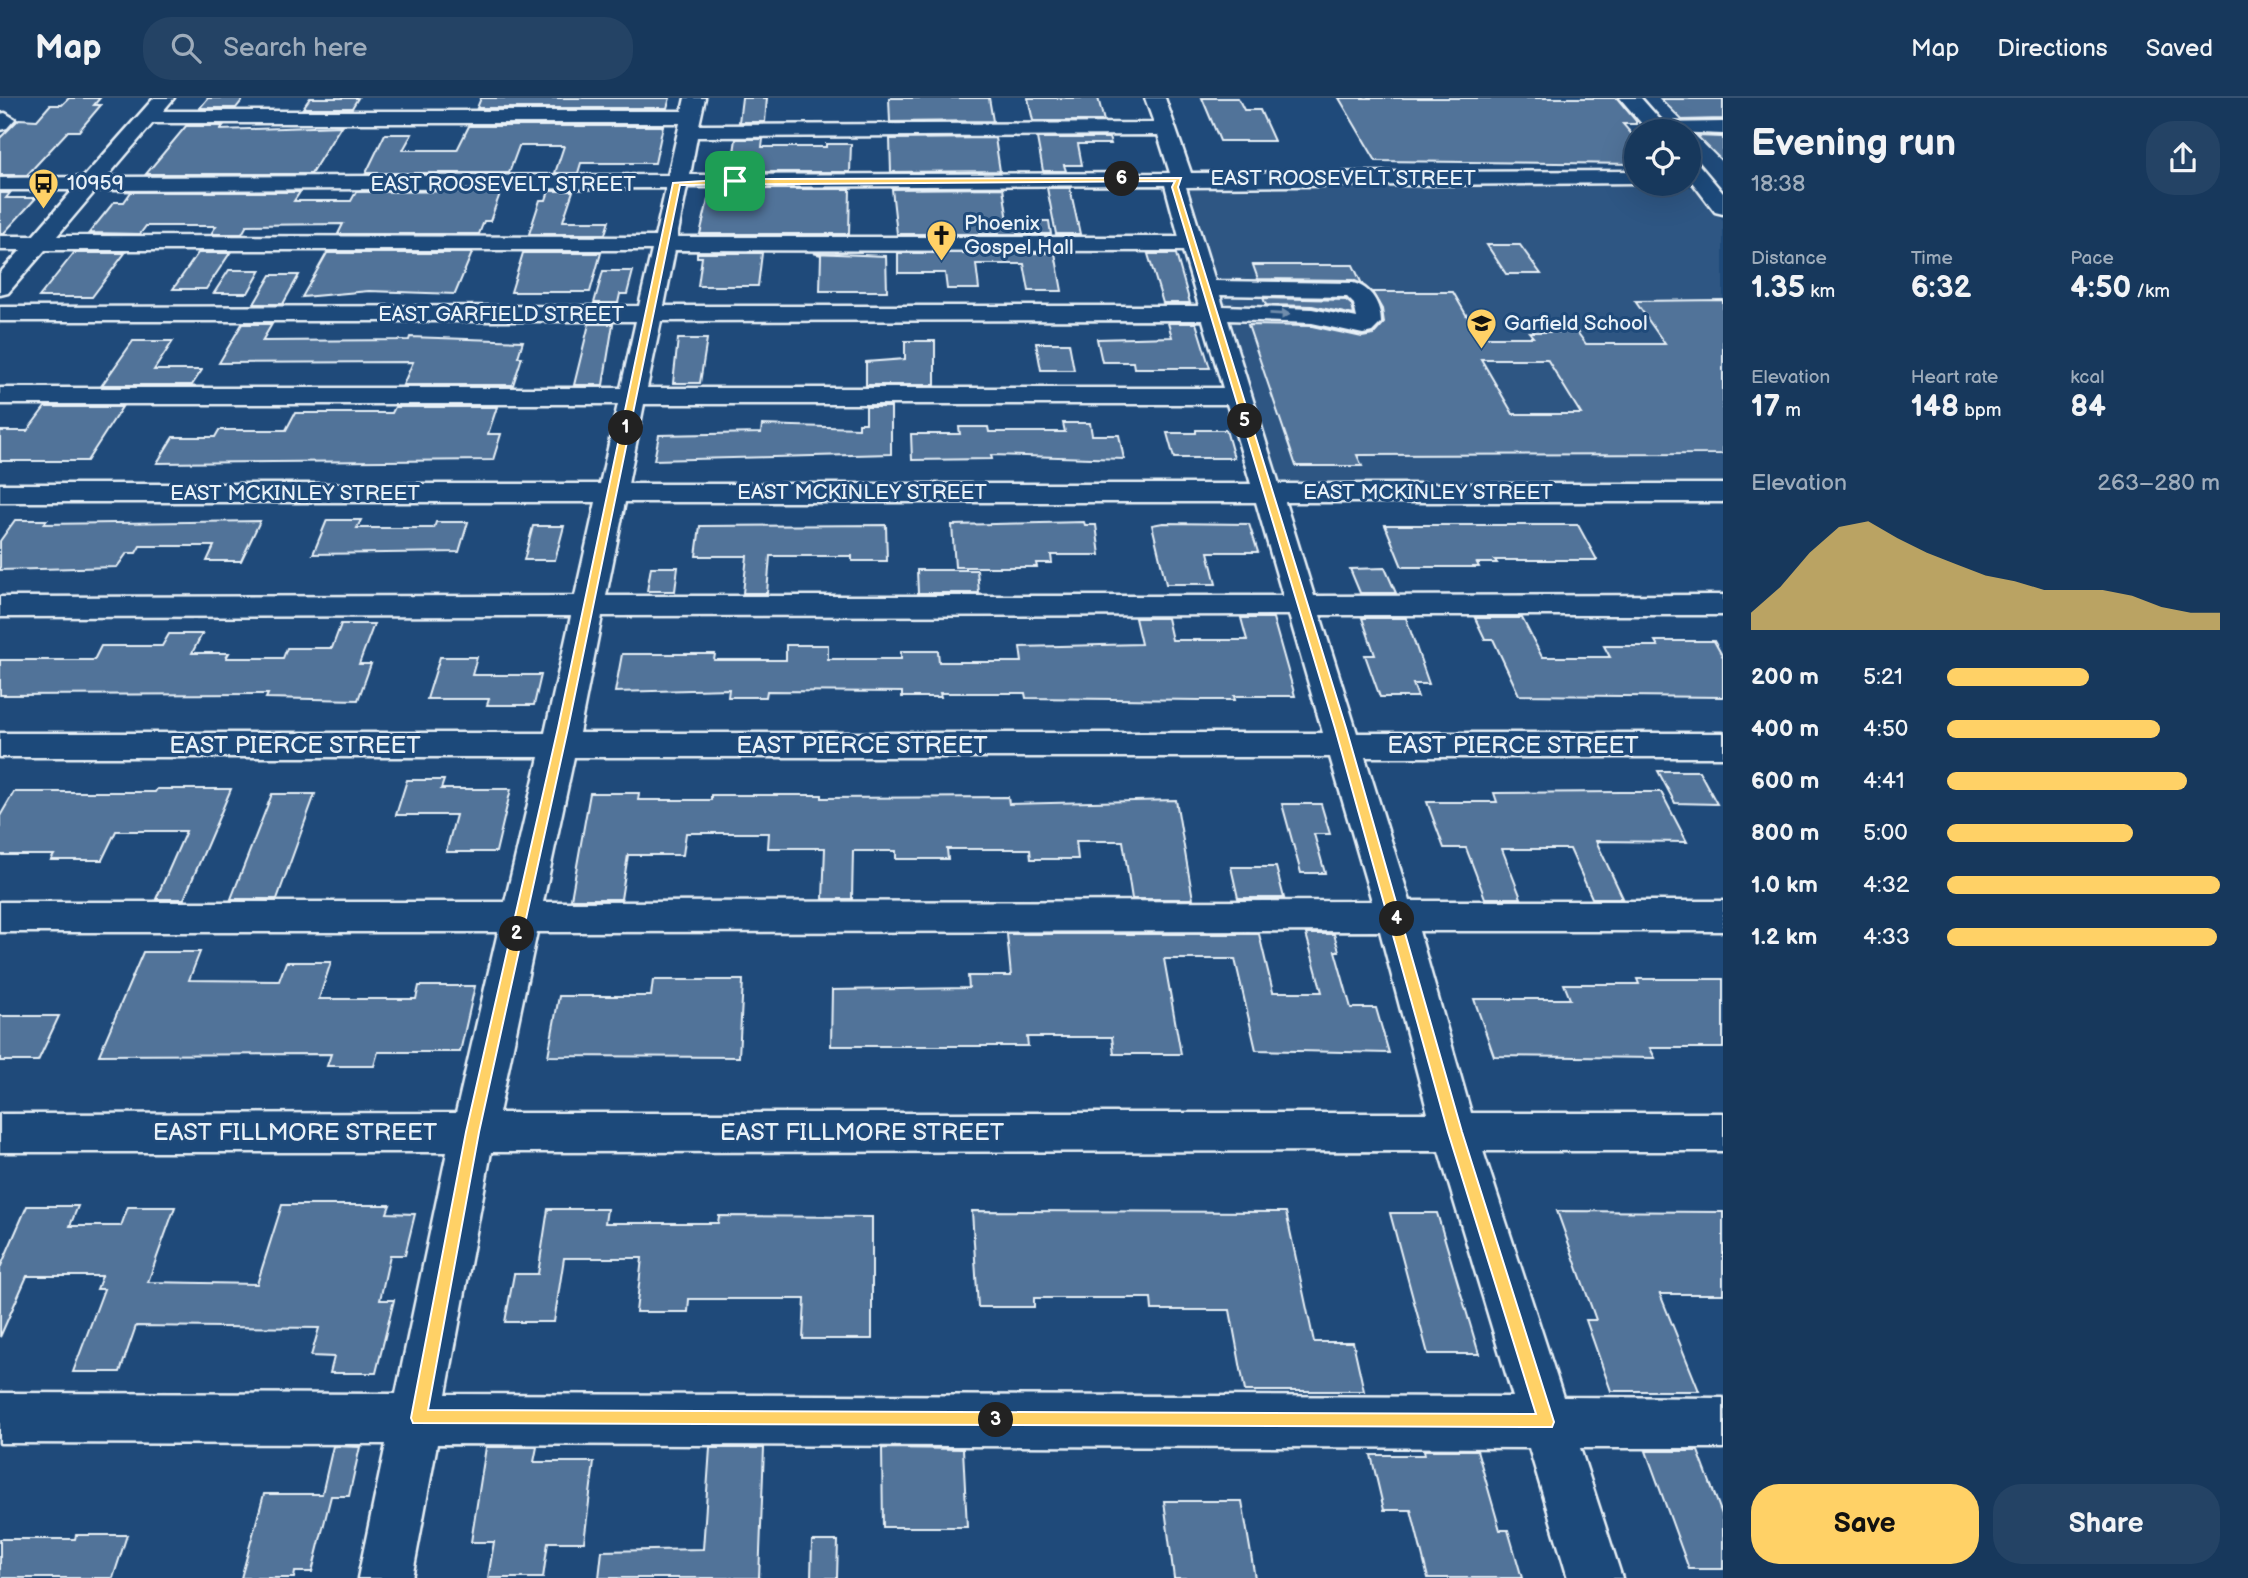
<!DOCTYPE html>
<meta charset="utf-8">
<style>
body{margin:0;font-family:"Balsamiq Sans",sans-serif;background:#244365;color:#f1f3f6;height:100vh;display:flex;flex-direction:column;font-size:26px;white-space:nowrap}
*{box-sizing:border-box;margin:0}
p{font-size:23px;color:#9eacbb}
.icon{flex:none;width:38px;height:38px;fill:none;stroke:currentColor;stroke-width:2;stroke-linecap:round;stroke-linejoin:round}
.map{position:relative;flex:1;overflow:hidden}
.panel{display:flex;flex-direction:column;background:#17385c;width:525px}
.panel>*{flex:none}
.fabs{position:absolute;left:1624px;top:21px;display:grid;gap:14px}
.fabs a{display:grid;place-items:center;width:77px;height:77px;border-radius:50%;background:#17385c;box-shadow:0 7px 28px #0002,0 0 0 2px #365272;font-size:35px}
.pin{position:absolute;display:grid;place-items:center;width:60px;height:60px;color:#fff;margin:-30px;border-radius:14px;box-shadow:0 4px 10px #0006}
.km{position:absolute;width:35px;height:35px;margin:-18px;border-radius:50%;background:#222;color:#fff;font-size:19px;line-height:35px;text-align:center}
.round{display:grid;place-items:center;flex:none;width:74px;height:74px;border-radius:28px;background:#244365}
.headline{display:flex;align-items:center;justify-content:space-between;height:119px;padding:0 28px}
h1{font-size:38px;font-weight:800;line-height:52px}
.figures{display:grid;grid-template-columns:repeat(3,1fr);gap:10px;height:119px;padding:7px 28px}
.figures div{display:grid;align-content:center}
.figures b{font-size:30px;font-weight:800}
.figures small{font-size:19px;font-weight:400}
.figures p{font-size:19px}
.chart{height:196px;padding:14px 28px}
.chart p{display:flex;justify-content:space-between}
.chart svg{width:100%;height:126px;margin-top:7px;fill:#ffd166;opacity:.7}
.button{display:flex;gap:14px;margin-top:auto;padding:14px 28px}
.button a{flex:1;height:80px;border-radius:28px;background:#ffd166;color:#111;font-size:28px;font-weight:800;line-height:80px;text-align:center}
.button a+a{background:#244365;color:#f1f3f6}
ul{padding:0 28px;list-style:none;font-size:23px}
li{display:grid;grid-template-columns:112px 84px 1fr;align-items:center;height:52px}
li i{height:18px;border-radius:9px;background:#ffd166}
header{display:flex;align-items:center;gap:42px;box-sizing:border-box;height:98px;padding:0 35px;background:#17385c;border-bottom:2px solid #365272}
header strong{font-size:33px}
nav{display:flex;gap:38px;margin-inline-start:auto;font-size:24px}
.search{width:490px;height:63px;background:#244365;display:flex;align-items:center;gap:18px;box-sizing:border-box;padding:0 24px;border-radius:28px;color:#9eacbb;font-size:26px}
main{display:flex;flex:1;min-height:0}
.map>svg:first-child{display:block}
</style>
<header>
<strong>Map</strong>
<div class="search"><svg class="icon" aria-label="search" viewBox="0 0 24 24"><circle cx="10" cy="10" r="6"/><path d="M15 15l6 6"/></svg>Search here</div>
<nav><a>Map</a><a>Directions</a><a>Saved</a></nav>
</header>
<main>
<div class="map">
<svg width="1723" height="1480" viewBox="0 0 1723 1480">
<rect width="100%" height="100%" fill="#1f4a7a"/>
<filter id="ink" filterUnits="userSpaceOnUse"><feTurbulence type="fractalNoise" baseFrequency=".0143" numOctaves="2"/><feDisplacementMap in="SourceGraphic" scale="14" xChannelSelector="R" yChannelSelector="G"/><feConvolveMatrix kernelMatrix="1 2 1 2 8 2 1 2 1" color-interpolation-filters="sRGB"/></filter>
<g filter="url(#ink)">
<path fill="#2e5683" d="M1200,85H1636L1682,86L1695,91L1723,123V387L1284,385L1276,380L1190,91L1193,87Z"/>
<path fill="#517399" stroke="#e8f1f8" stroke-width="2" fill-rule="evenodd" d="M69,0H100L94,7H101L79,33H68L27,77H0V40L19,21L37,22L50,7H62Z
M208,0H244L236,10H200Z
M310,0H358L352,10H303Z
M481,0H670L667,10H477Z
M742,0H767L765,24H739Z
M889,0H989L993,23L890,24Z
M1028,0H1098L1104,23H1033Z
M1202,0H1238L1244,12H1260L1274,43H1220Z
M1339,0H1617L1636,23V26H1623L1636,41V66L1376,63Z
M1661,1H1723V21L1682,22Z
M186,28H223L220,32L341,28L311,76H146Z
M469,28H663L655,65H581L578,75H555L564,48H519L509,75H366L385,36H412L403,52H457Z
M1697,38L1723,39V64Z
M995,40L1000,73L891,74L890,41Z
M1037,40H1109L1111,46H1078L1082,67H1064L1066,73H1043Z
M736,41H763L762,49H826V46H851L850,74H731Z
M1003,90L1008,123H1049L1051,136H897L892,91Z
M1047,90H1070L1080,136H1056Z
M729,91H850L849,136H700L708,102H727Z
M501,93L490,123H484L479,136H338L343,126L247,127L242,136H211L216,128H146L140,136L89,135L114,104H124L131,94H300L294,103H351L356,94Z
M549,93H573L563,123H609L605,136H529L540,102H546Z
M0,95H10L6,100H36L4,135H0Z
M1487,147H1520L1541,176H1506Z
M74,155H125L92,199H39Z
M198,155H230L206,191H173Z
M327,155H472L455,196L369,193L302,199Z
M523,155H601L590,194H511Z
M697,155H762L758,188H698L702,159H697Z
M813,155L886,158L887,193H820L821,157Z
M898,155H1055L1062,193H1029L1024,166H976L979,191H947L945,175H898Z
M1148,156H1176L1190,205H1163Z
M1253,167H1353L1362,186L1353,182L1258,181Z
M229,172H261L248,195H214Z
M603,173H633L627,196H620L618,205H594Z
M271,177H299L283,206H254Z
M1372,194H1453L1479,239H1533L1529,234H1577L1586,246H1665L1635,203L1723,202V356L1357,357L1362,368H1296L1248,227L1312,228L1362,239L1373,237L1384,225L1382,211ZM1481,261H1547L1581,316H1513Z
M1263,200L1346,202L1352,207L1354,217L1312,208L1266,207Z
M1168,225H1196L1210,270H1134L1133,264H1102L1097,241L1172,239Z
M242,226H272L262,243L409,242L410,239L523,243L518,259H522L513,287H403L413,264L219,265Z
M589,226H613L603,287H574Z
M678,241H707L700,285H673Z
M133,243H173L154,272H202L192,287H102Z
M905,243H935V287H866V264L905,261Z
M1036,245H1069L1074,272H1041Z
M45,309H122L87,363H0V333H27Z
M395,309H497L488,336H501L493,362L157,365L173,339H215L219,332H286L295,315H392Z
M866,309H891V356L654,362L659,337L761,335L762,327L859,330V325H866Z
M1063,325H1090L1092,337H1119L1124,361L991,357L992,361L912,362L911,336H960L959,329H988L989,334H1065Z
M1196,332H1226L1234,360H1174L1167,335H1196Z
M15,422H47L44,426L260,423L241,463H207L214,448H140L136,455H127L117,469L0,472V443Z
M327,422H361L357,430H434L436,424H468L459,454L313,456Z
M1084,424L1085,427H1096L1100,457H1051L1052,465H1036L1037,469H955L952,427Z
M1163,425L1249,426L1258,454H1208L1216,486H1166L1152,427Z
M886,427L887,463H852V458H770L767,495H743L747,458H696L700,428Z
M1385,427H1578L1597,462H1495L1497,465H1477L1479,469H1402Z
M533,428H564L555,462H524Z
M651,469H678L675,493H647Z
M1385,470L1396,495H1360L1350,471Z
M917,472H977L979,495H918Z
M1135,520H1167L1172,542H1247L1241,520H1273L1295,598H1234L1235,602H1200L1026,600L1025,595H940L941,599H902V594L767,593L766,599H728L729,591L615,594L622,556H715L714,562H786V547H828V561H901V553H938L939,564H1022L1020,549L1141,546Z
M1362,520H1406L1429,586H1413L1418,599H1380L1365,557H1375Z
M1475,520H1522L1542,559H1610L1604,548H1658L1655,543H1714L1723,559V599L1519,597L1493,541H1485Z
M341,526H374L359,566H371L358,602L266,600L268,596L0,597V562H94L101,548H162L169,536H202L192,555H229L226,560H283L287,550H332Z
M440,559H477L472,577H541L534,607H487L489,601H427Z
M1658,673H1699L1717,706L1675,705Z
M407,682H444L441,691H511L496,754H446L456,717H396Z
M157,691H231L184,801H156L186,733H116L102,762H51L54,757H0V718L14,694H155Z
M1622,694H1661L1687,744L1596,743L1623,800H1592L1570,751H1502L1521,800H1485L1466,750H1444L1427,704H1497L1494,695Z
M590,695H639L638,702H711V697H822V700L1008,699L1009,706L1176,702L1193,801H1132L1123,743H1076L1078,761H1031L1030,751H947L948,761H896V753H853L852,801H823L825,750H768L769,735H686L683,757H628L621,801H571Z
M272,696H315L277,801H231Z
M1282,706H1321L1330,736H1314L1325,775H1301Z
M1231,769H1276L1284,800H1238Z
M1007,836H1259L1273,894H1322L1306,836H1334L1339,853H1335L1351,910H1376L1389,955L1256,952L1235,861H1164L1181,956H1114L1112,939H1027L1028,948H831L832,892L969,890L968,878H1011Z
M143,854H200L189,882L279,883L286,864H331L319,901H416L419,888H475L460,954H378L374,968H327L331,956L99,957Z
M1637,881H1723V950H1650L1655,960L1494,958L1474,901H1570L1564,886H1639Z
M653,882H743L739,959L548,958L559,898H651Z
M0,918H59L38,963H0Z
M282,1107H390L387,1115L415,1116L405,1157H390L380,1202H394L376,1275H330L334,1259L311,1258L319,1230L136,1228L120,1274H73L104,1191H97L102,1178H27L0,1239V1170L27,1108H78L70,1128H121L128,1109H175L148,1184L257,1186Z
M548,1111H607L605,1125H718L719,1118L872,1119V1241H803L805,1201H689L688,1214H636L642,1160H564L554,1224H505L514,1176H538Z
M972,1113L1286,1114L1314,1244H1353L1364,1293H1245L1230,1212H1152L1151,1200H1034V1209H978Z
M1557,1113L1723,1114V1196H1660L1699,1293H1611L1586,1222H1596Z
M1390,1115H1437L1479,1256H1428Z
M333,1348L360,1349L349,1398H331L312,1474H295L294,1480H241L264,1396H322Z
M486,1349H537L534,1364H594L584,1444H548L543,1480H488L494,1444H471Z
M710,1350H764L759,1480H599L602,1453L703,1451Z
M882,1350L963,1351L967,1429H883Z
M1424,1352H1477L1500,1432H1508L1522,1480H1428L1411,1412H1384L1371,1357H1425Z
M1646,1353H1698L1723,1419V1471H1689Z
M1164,1403H1242L1255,1480H1174Z
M76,1437H127L113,1480H0V1441H75Z
M812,1443H838L837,1480H811Z"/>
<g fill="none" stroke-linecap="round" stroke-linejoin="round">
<defs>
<path id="minor" d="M154,0H174L163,13H682L685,0H705L699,27L1154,25L1145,0H1165L1191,75L1636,73V85L1186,89L1215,183L1353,185C1371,189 1381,207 1381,225L1372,234L1363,236L1312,225L1228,222L1279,386H1723V404H1285L1314,498L1723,497V517H1320L1357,635H1723V659H1365L1410,803H1723V833H1419L1471,1015H1723V1053H1483L1563,1299L1723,1300V1350H1580L1622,1480H1568L1529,1350L437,1346L412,1480H358L386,1346L0,1345V1295L396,1296L447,1054H0V1016L456,1015L498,834H0V804H505L539,659H0V635H545L571,518L0,519V499L575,498L596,404H0V386H600L618,306H0V290H621L636,223H0V209L639,208L652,152H45L8,195L0,197V175L21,152H0V138H33L73,92H0V80L84,79ZM153,25H680L668,77L107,79ZM1158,37L1170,75L690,77L697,39ZM1165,87L1179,139H677L687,89ZM666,90L655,139L57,138L96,92ZM675,152L1183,153L1199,208H664ZM1220,197L1347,199L1354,206L1357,220L1312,211L1223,208ZM1203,222L1223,290H647L661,223ZM644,306H1227L1251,386H628ZM625,404H1256L1283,498H606ZM1289,517L1323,635H579L602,518ZM574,659H1330L1372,803L543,804ZM1380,833L1428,1015H499L537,834ZM1439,1053L1513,1299L446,1296L491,1054Z
M1620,0H1641L1663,25L1723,24V36L1648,33Z
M5,15L15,21L7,30L0,32V16Z
M1689,61L1696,63L1723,95V116L1715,114L1689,80Z"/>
</defs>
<use href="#minor" stroke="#e8f1f8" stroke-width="5"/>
<use href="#minor" fill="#1f4a7a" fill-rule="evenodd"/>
</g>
<defs><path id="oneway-solid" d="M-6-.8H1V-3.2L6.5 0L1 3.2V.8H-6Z" transform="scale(1.75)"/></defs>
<use fill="#6f8dac" href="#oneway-solid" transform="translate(1280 216) rotate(3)"/>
</g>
<path fill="#ffd166" stroke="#fff" stroke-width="2" fill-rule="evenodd" d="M1181,80L1178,89L1346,630L1462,1034L1554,1324L1552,1329L413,1325L411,1320L466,1034L558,630L673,85L735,81ZM1175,83L1172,89L1335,630L1448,1034L1536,1316L428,1312L479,1034L568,630L680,87Z"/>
<defs>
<symbol id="bus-pin" viewBox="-11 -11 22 30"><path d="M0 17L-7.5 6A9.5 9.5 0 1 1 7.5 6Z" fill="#ffd166" stroke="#1f4a7a"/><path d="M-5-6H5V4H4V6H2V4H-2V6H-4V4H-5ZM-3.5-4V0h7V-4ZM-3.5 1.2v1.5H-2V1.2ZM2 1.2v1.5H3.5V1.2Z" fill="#111"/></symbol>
<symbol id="church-pin" viewBox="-11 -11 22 30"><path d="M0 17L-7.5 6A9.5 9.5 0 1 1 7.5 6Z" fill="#ffd166" stroke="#1f4a7a"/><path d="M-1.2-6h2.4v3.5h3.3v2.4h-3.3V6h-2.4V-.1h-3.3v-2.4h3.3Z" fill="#111"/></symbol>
<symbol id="school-pin" viewBox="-11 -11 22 30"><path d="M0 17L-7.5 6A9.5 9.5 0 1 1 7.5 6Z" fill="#ffd166" stroke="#1f4a7a"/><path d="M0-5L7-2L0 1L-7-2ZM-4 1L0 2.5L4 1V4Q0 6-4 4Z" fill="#111"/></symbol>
</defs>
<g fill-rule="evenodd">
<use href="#bus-pin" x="26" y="68" width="35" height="47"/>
<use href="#church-pin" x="924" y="120" width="35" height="47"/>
<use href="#school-pin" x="1464" y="208" width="35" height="47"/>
</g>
<g text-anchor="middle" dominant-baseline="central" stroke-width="6" stroke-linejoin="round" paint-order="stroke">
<g font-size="21" fill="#e8f1f8" stroke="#1f4a7a">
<text x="1343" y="80">EAST ROOSEVELT STREET</text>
<text x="503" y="86">EAST ROOSEVELT STREET</text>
<text x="501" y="216">EAST GARFIELD STREET</text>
<text x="862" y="394">EAST MCKINLEY STREET</text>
<text x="1428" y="394">EAST MCKINLEY STREET</text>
<text x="295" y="395">EAST MCKINLEY STREET</text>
</g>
<g font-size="21" fill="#e8f1f8" stroke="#1f4a7a" text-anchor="start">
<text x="67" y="85">10959</text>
<text x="964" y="125">Phoenix<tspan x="964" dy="24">Gospel Hall</tspan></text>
<text x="1504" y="225">Garfield School</text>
</g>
<g font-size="24" fill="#e8f1f8" stroke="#1f4a7a">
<text x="295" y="647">EAST PIERCE STREET</text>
<text x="862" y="647">EAST PIERCE STREET</text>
<text x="1513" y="647">EAST PIERCE STREET</text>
<text x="295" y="1034">EAST FILLMORE STREET</text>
<text x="862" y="1034">EAST FILLMORE STREET</text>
</g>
</g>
</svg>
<div class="fabs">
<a><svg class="icon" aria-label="locate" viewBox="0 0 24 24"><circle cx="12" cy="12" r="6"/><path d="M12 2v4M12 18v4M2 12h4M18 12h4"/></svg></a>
</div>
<div class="pin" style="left:735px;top:83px;background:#1e9e55"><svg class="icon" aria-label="arrive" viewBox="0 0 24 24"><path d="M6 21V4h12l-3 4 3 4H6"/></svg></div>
<b class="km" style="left:626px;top:330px">1</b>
<b class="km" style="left:517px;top:836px">2</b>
<b class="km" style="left:996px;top:1322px">3</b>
<b class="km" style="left:1397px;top:821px">4</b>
<b class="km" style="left:1245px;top:323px">5</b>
<b class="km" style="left:1122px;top:81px">6</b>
</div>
<section class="panel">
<div class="headline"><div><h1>Evening run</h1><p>18:38</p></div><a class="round"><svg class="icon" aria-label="share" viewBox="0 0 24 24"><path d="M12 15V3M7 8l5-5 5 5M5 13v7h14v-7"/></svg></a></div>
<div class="figures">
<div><p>Distance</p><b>1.35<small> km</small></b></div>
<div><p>Time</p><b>6:32</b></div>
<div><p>Pace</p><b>4:50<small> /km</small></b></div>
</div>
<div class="figures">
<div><p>Elevation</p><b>17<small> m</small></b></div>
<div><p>Heart rate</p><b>148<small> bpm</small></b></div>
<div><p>kcal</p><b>84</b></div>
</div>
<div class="chart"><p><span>Elevation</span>263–280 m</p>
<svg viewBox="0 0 160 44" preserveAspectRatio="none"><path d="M0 44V38L10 29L20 17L30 8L40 6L50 12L60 17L70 21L80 25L90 27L100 30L110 30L120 30L130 32L140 36L150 38L160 38V44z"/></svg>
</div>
<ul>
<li><b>200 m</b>5:21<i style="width:52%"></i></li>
<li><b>400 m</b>4:50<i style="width:78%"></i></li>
<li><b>600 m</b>4:41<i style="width:88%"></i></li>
<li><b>800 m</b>5:00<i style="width:68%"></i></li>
<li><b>1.0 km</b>4:32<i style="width:100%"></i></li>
<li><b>1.2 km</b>4:33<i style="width:99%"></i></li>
</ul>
<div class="button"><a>Save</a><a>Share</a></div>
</section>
</main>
